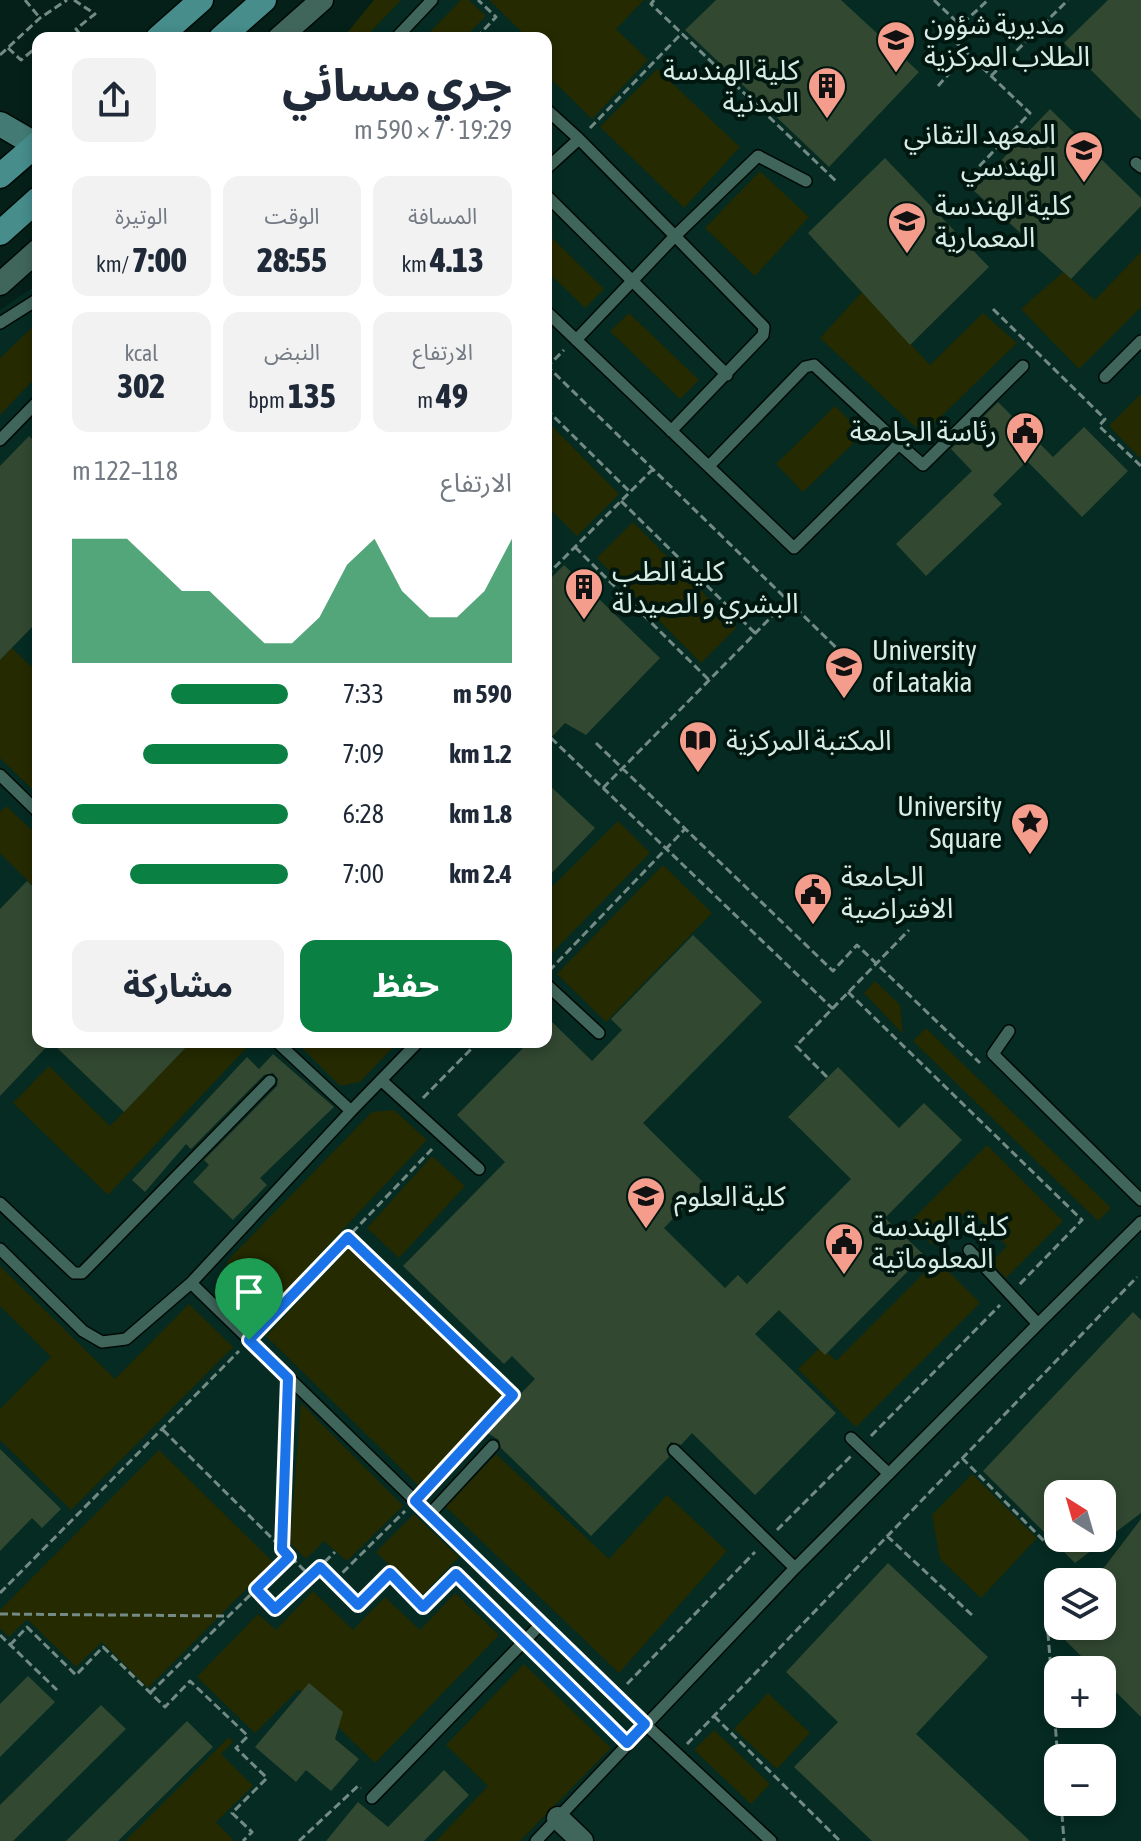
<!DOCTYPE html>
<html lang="ar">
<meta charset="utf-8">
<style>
body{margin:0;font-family:"Asap Condensed","Noto Sans Arabic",sans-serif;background:#f2f2f3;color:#1f2937;direction:rtl;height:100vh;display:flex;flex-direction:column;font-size:30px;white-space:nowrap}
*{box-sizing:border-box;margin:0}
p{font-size:26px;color:#747a83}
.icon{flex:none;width:44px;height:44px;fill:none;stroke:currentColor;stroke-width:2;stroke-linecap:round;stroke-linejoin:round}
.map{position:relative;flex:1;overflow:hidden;direction:ltr}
.drawer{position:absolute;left:32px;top:32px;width:520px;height:1016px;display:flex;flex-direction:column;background:#fff;border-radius:16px;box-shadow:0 4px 12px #0003;direction:rtl}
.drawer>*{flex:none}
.needle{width:52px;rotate:323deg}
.controls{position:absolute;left:1044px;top:1480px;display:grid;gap:16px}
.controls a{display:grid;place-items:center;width:72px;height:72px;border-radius:16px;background:#fff;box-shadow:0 4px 12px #0003;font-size:40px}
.pin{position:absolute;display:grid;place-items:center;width:68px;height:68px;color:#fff;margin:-82px -34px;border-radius:50% 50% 50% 0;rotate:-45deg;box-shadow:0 0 8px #0007}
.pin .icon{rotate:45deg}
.round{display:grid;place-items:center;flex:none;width:84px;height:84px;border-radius:16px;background:#f2f2f3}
.overview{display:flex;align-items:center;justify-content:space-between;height:136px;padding:0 40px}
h1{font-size:44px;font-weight:800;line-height:60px}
.metrics{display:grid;grid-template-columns:repeat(3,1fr);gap:12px;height:136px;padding:8px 40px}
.metrics div{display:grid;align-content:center;border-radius:16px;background:#f2f2f3;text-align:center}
.metrics b{font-size:34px;font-weight:800}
.metrics small{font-size:22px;font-weight:400}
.metrics p{font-size:22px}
.chart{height:224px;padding:16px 40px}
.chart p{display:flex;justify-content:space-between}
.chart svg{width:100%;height:144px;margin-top:8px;fill:#0b8043;opacity:.7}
.cta{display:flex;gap:16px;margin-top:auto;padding:16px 40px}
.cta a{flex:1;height:92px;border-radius:16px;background:#0b8043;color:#fff;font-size:32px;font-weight:800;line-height:92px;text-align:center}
.cta a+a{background:#f2f2f3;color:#1f2937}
ul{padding:0 40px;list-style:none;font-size:26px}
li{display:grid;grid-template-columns:128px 96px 1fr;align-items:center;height:60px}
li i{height:20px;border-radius:10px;background:#0b8043}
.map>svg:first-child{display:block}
</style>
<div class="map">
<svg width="1141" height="1841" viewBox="0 0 1141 1841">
<rect width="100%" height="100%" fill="#042019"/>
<path fill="#052b22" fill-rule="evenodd" d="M374,0H1141V1841H0V310L38,284V1042H546V38H343ZM1058,1494H1102V1538H1058ZM1058,1582H1102V1626H1058ZM1058,1670H1102V1714H1058ZM1058,1758H1102V1802H1058Z"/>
<path fill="#252a01" d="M374,0H401L365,38H343Z
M461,0H469L486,16L464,38H424Z
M489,0H644L616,29L648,60L592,119L546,74V38H517L522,32Z
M657,69L740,147L684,208L600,127Z
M760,171L809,217L755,276L705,228Z
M546,232L604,289L585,308L546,270Z
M1141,252V307L1079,369L1021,309L1063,272L1095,300Z
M862,292L930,365L983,313L1017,343L923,434L820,338Z
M629,313L699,380L680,399L610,331Z
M38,322V375L0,415V358Z
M1141,394V459L1109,426Z
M835,406L863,434L803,492L776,464Z
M546,420L619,494L577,536L546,505Z
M633,522L737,627L701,663L597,558Z
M12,648L38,673V783L32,789L0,758V660Z
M6,806L38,836V891L0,853V812Z
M618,821L650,853L546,959V893Z
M663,865L712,913L606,1022L557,974Z
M875,981L900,1005L903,1034L864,993Z
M926,1028L1111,1208L1098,1221L913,1041Z
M191,1042H252L108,1195L13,1103L49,1066L110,1126Z
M296,1042H398L360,1082L340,1086Z
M394,1110L427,1140L255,1323L221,1292L228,1260L372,1112Z
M987,1145L1063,1221L1006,1278L991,1263L1007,1246L969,1209L933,1245L910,1222Z
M432,1156L465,1186L399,1258L367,1228Z
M350,1247L503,1393L419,1486L266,1336Z
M937,1260L980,1303L856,1427L798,1369L821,1347L836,1361Z
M0,1266L115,1379L189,1304L233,1347L71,1510L0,1440V1409L51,1357L0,1306Z
M301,1403L403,1506L347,1561L324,1541L306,1559L290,1543Z
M159,1450L273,1562L148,1688L102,1642L76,1667L27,1619L9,1637L0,1628V1610Z
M496,1454L609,1559L667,1495L727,1551L619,1673L446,1507Z
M972,1474L1037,1538L981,1598L940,1559L932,1515Z
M414,1514L459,1557L421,1596L376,1552Z
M313,1591L353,1630L385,1597L420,1630L455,1593L499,1635L375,1763L299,1689L255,1733L197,1677L258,1614L276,1630Z
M524,1664L611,1748L520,1841H436L488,1786L446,1745Z
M768,1693L810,1733L777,1769L734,1729Z
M714,1730L770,1784L751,1804L694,1750Z
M229,1737L233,1742L221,1754L253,1786L216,1822L234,1841H125Z"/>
<path fill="#324831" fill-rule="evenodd" d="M716,0H841L919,72L829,167L685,30Z
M1108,0H1141V120L1064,43Z
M1050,109L1141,198V206L1071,279L973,190Z
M885,158L989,267L910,345L808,233Z
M998,402L1053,457L1084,427L1128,471L1082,517L1027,461L993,495L1002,504L926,576L896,544L972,471L951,449Z
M29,436L38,445V621L0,660V466Z
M564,565L660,658L586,735L565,723L546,743V583Z
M546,782L595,828L546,879Z
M27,881L38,891V1042H191L124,1112L51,1042L0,1096V909Z
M693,935L762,1002L643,1123L706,1185L664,1228L725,1288L738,1275L747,1284L851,1179L788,1117L838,1067L899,1128L924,1103L962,1140L885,1218L924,1255L825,1355L779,1310L755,1334L836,1413L755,1495L692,1433L681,1445L671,1442L666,1449L669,1457L591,1536L501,1448L499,1440L484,1431L535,1379L512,1356L504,1364L403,1266L505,1162L457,1115L529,1042H546V1016L592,1061L622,1030L611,1019Z
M273,1054L334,1107L260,1178L267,1185L233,1220L193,1182L209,1165L204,1160L277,1086L278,1079L273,1073L264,1075L191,1149L186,1144L145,1192L132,1180L247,1057L259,1069Z
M1133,1312L1141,1320V1513L1075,1563L983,1471ZM1058,1494H1102V1538H1058Z
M0,1449L61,1509L42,1528L32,1518L0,1551Z
M1141,1519V1717L1102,1678V1670H1095L1051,1626H1102V1582H1093Z
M888,1563L988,1657L916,1734L1030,1841H872L794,1767L838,1722L786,1672Z
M28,1676L55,1702L0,1757V1704Z
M309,1683L343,1712L335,1739L359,1759L331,1791L306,1770L296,1782L255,1747Z
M101,1705L126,1729L13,1841H0V1805Z
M187,1721L213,1747L118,1841H66Z
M444,1770L469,1795L424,1841H326L358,1802L388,1827Z"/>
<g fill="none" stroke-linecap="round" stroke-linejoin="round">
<defs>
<path id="lane" d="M396,38L432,0
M546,109L579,139
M1136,163L1141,167
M546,169L579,139L675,236L758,156L806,181
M546,195L727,375
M546,311L794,548L899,444L923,465L1023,366
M0,323L38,299
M576,340L675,236L764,327L763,335L671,431
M1105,377L1141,341
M0,440L38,401
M709,466L805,367L814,365L899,444
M0,775L38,812
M546,984L599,1033
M1009,1031L993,1054L1141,1200
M381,1080L479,1169
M351,1111L418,1042
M0,1203L74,1273H82L270,1081
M0,1249L83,1331L102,1342L126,1339L191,1283L351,1111L277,1042
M191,1283L645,1724L771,1841
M1038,1324L1141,1222
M851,1438L889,1474
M674,1450L795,1568
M429,1515L493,1446
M372,1798L541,1624
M536,1841L795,1568L1038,1324L969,1250"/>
<path id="street" d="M279,38L322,0
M0,284L38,250
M558,1818L582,1841"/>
<path id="secondary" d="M0,124L38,146"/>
<path id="primary" d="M158,38L201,0
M221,38L264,0
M0,176L38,143
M0,233L38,199"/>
</defs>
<use href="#lane" stroke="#000905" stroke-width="14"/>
<use href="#street" stroke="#000905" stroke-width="25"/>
<use href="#secondary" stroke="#000905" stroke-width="27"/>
<use href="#primary" stroke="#000905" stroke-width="27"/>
<path stroke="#738b84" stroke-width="3" stroke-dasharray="8 4" stroke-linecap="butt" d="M25,0L40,18
M74,0L95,14L76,29L83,38
M654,0L651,4L837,182
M934,0L960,25
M476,38L496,17L478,0
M8,48L21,60L32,51L38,58
M0,55L40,18L67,0
M991,76L1068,0
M938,86L967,53
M590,128L682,33
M971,175L1030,113L949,36L988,0
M993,309L1105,419L1099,426L1141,466
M546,365L852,663
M546,368L564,350
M546,409L629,491
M621,501L755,633
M575,547L709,680
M546,576L654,468
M551,738L833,1009
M596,743L833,971L857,945L980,1063
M603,788L788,600
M549,971L685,829
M848,992L1082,1220L1019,1285
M827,1077L796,1046L909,930
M423,1098L478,1042
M348,1237L513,1395L425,1491
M261,1328L432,1149
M163,1430L310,1576
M871,1436L1000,1305
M962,1458L1045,1542
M777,1530L851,1456
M887,1536L973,1616
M282,1549L287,1397
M320,1567L358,1605L390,1573L423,1607L456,1574L512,1631
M334,1581L405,1511
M256,1589L275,1609L335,1552
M0,1593L239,1351
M0,1614L229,1616
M1047,1621L1058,1760
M0,1635L57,1690
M10,1645L27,1627L76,1675L103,1647L165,1707L190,1681L248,1736L236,1748L267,1778L232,1813L252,1832L243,1841
M534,1653L618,1734
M627,1684L755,1552
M150,1693L289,1557
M714,1716L840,1841
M687,1744L1137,1277
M1061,1802L1064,1841
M299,1841L358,1786L361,1788"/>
<use href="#lane" stroke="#40665b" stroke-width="11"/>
<use href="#street" stroke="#40665b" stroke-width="22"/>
<use href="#secondary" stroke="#437a73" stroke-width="24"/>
<use href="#primary" stroke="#468d8c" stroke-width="24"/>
</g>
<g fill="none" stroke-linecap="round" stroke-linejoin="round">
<defs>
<path id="route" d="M348,1237L513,1395L415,1501L645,1724L627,1743L456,1574L423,1607L390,1573L358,1605L320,1567L275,1609L256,1589L289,1557L282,1549L288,1378L249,1340Z"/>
</defs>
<use href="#route" stroke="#fff" stroke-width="16"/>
<use href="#route" stroke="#1a73e8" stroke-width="10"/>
</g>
<defs>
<symbol id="university-pin" viewBox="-11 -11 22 30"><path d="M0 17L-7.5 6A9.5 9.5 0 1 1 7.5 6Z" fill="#f49d8c" stroke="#001710"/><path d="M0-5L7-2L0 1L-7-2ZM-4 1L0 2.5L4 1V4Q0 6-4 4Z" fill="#111"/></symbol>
<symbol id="building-pin" viewBox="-11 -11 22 30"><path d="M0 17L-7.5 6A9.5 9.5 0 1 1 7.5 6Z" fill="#f49d8c" stroke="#001710"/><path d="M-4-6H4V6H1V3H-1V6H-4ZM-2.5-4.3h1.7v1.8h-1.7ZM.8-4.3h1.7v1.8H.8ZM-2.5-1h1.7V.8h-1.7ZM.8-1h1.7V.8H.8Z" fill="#111"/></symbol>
<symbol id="civic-pin" viewBox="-11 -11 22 30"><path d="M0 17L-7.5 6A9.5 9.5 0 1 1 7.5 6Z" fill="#f49d8c" stroke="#001710"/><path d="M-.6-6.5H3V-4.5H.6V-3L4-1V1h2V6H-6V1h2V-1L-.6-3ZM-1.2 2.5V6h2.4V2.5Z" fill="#111"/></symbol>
<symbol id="library-pin" viewBox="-11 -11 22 30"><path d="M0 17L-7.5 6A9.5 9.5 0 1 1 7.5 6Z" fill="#f49d8c" stroke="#001710"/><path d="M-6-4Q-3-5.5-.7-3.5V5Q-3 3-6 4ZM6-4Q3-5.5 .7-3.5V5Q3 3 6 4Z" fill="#111"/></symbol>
<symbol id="sight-pin" viewBox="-11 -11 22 30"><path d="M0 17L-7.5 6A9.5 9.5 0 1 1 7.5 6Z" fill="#f49d8c" stroke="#001710"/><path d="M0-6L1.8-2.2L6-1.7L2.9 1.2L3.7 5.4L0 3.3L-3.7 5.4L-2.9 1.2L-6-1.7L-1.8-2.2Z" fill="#111"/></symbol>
</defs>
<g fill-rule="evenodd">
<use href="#university-pin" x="874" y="18" width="44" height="60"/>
<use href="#building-pin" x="805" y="64" width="44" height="60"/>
<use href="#university-pin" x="1062" y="128" width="44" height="60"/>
<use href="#university-pin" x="885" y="199" width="44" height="60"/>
<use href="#civic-pin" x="1003" y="409" width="44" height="60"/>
<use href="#building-pin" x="562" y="565" width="44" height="60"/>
<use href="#university-pin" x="822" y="644" width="44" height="60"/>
<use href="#library-pin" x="676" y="718" width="44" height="60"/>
<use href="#sight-pin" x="1008" y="800" width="44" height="60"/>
<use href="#civic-pin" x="791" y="870" width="44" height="60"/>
<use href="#university-pin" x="624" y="1174" width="44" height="60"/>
<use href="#civic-pin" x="822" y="1220" width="44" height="60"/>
</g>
<g text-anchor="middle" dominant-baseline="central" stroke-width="8" stroke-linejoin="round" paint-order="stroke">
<g font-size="28" fill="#d8ece5" stroke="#001710" text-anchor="start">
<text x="924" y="24">مديرية شؤون<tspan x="924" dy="32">الطلاب المركزية</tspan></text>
<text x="799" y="70" text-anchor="end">كلية الهندسة<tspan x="799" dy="32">المدنية</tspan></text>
<text x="1056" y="134" text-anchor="end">المعهد التقاني<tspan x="1056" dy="32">الهندسي</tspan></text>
<text x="935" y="205">كلية الهندسة<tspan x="935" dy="32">المعمارية</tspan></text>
<text x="997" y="431" text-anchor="end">رئاسة الجامعة</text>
<text x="612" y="571">كلية الطب<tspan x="612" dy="32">البشري و الصيدلة</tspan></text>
<text x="872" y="650">University<tspan x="872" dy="32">of Latakia</tspan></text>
<text x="726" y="740">المكتبة المركزية</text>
<text x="1002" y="806" text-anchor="end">University<tspan x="1002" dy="32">Square</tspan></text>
<text x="841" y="876">الجامعة<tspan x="841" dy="32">الافتراضية</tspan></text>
<text x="674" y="1196">كلية العلوم</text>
<text x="872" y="1226">كلية الهندسة<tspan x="872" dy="32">المعلوماتية</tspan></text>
</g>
</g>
</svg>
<div class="controls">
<a><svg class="needle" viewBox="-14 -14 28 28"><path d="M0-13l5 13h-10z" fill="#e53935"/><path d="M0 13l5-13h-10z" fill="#747a83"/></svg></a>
<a><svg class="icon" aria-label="layers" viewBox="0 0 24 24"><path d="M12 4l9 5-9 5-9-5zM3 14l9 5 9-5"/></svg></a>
<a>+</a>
<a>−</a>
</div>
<div class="pin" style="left:249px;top:1340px;background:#1e9e55"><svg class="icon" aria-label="arrive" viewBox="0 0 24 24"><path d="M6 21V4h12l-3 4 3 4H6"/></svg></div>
<section class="drawer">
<div class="overview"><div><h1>جري مسائي</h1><p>19:29 · 7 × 590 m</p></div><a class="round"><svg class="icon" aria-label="share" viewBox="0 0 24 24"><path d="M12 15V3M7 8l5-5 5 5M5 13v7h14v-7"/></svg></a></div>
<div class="metrics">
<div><p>المسافة</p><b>4.13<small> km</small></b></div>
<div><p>الوقت</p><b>28:55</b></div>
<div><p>الوتيرة</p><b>7:00<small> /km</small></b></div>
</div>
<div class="metrics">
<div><p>الارتفاع</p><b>49<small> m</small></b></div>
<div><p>النبض</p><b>135<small> bpm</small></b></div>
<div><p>kcal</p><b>302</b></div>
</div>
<div class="chart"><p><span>الارتفاع</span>118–122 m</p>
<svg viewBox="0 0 160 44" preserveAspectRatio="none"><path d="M0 44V6L10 6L20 6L30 14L40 22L50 22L60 30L70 38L80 38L90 30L100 14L110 6L120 22L130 30L140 30L150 22L160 6V44z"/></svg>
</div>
<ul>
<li><b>590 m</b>7:33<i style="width:54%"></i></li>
<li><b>1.2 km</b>7:09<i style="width:67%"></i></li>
<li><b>1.8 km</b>6:28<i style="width:100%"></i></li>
<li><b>2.4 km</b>7:00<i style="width:73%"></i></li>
</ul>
<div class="cta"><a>حفظ</a><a>مشاركة</a></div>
</section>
</div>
